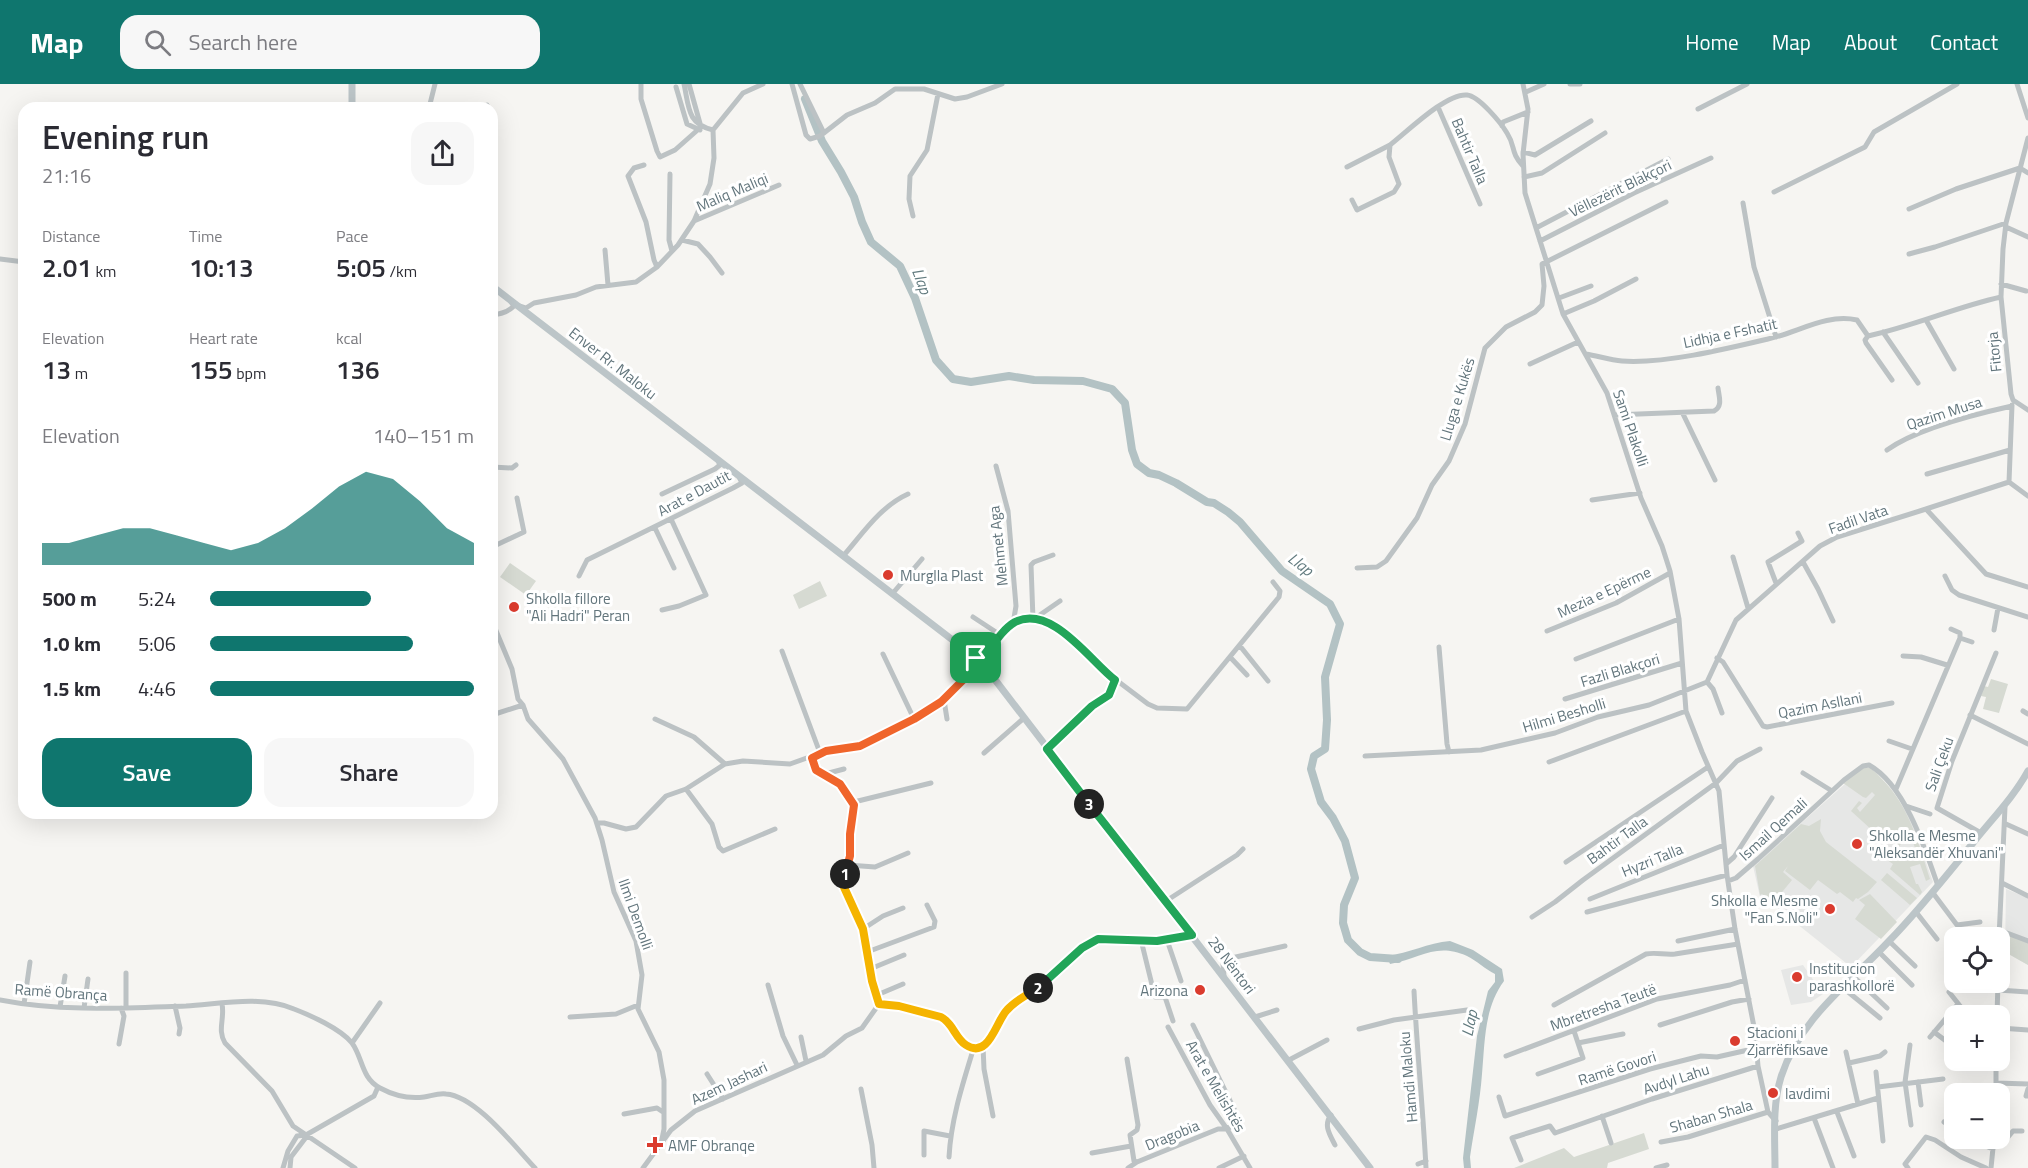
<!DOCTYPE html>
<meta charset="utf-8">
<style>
body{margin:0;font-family:"Titillium Web",sans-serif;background:#f7f7f7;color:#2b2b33;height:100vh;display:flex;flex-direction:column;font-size:22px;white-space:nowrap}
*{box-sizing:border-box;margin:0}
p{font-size:20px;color:#7c7c81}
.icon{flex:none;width:33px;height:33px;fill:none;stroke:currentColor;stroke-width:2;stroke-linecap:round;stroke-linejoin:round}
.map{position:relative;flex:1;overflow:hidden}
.details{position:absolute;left:18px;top:18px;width:480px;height:717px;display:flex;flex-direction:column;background:#fff;border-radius:18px;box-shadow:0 6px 24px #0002}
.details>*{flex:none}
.fabs{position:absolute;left:1944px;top:843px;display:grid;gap:12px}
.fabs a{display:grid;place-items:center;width:66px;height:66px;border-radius:12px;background:#fff;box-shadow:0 6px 24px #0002;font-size:30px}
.pin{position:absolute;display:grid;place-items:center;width:51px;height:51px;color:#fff;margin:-26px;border-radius:12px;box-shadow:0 3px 9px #0006}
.km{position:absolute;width:30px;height:30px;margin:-15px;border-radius:50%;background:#222;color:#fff;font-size:16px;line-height:30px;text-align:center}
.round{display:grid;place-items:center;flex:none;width:63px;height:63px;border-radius:18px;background:#f7f7f7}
.headline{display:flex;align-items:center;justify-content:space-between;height:102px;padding:0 24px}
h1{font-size:33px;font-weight:600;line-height:45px}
.metrics{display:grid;grid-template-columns:repeat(3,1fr);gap:9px;height:102px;padding:6px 24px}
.metrics div{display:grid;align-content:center}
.metrics b{font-size:26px;font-weight:600}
.metrics small{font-size:16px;font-weight:400}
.metrics p{font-size:16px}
.chart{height:168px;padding:12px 24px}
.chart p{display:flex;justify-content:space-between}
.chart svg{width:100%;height:108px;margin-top:6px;fill:#0f766e;opacity:.7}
.button{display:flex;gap:12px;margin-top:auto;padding:12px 24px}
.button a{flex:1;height:69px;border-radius:18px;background:#0f766e;color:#fff;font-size:24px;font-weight:600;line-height:69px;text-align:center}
.button a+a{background:#f7f7f7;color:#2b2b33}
ul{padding:0 24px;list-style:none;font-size:20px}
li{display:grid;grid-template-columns:96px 72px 1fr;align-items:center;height:45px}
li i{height:15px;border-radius:8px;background:#0f766e}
header{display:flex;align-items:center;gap:36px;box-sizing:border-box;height:84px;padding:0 30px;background:#0f766e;color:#fff}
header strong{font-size:28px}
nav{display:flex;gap:33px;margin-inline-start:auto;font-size:21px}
.search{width:420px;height:54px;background:#f7f7f7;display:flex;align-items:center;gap:15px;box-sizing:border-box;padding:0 21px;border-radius:18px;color:#7c7c81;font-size:22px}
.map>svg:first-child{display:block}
</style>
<header>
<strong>Map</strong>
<div class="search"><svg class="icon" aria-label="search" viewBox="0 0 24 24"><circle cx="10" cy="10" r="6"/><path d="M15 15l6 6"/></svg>Search here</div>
<nav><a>Home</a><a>Map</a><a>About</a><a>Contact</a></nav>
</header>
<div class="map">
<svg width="2028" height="1084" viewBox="0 0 2028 1084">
<rect width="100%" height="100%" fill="#f6f5f2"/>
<path fill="#e6e7e6" d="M1864,683L1908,728L1933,798L1851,883L1762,812L1760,813L1753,782Z
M2006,805L2028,814V881L2005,868Z
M1803,881L1823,910L1811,918L1791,921L1781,886Z"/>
<path fill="#d6dad2" d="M510,479L536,497L526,511L500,493Z
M820,497L827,512L799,525L793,511Z
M1991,595L2008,600L1999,629L1983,625L1986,613L1981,612L1984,602L1988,603Z
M1864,683C1872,683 1876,689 1882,695C1909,722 1919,760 1930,795L1926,797L1920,780L1910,783L1916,800H1918L1922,808L1920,811L1890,785L1893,780L1887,776L1889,773C1896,776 1903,773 1907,767L1914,769L1915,764L1913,758L1904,757L1899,762L1886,757L1875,748L1880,743L1878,742L1873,747L1851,727L1859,717L1862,719L1857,724L1860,728L1875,711L1872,708L1866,714L1863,713L1843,699Z
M1821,735L1820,747L1826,758L1877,798L1868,808L1858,815L1856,814L1853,818L1840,808L1837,810L1818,796L1810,806L1785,787L1788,782L1783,788L1792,796L1773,819L1762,810L1760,811L1755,782L1801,740L1809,742Z
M1887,789L1917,814L1910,821L1881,796Z
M1870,810L1897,838L1881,855L1855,835L1865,821L1859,816Z
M2005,849L2028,859V881L2005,868Z
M1644,1049L1649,1065L1608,1079L1607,1084H1514L1564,1064L1574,1073Z"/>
<path fill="#b3c2c4" d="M1450,857L1473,866L1502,885L1504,897C1484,924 1485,958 1482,990C1480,1018 1474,1046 1470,1073L1471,1084H1464L1463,1074L1477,952L1488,907L1495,898V890C1485,885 1477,877 1467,872C1435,858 1421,875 1390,880L1387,872C1409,869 1428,859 1450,857Z"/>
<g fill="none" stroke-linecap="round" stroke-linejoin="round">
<path stroke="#b3c2c4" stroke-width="8" d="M805,15L822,57L841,88L854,113L862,138L871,158L900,182L915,214L936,276L953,295L971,298L1009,292L1034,296L1083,297L1112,305L1125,319L1132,366L1137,380L1149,389L1159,391L1176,399L1207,418L1214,419L1228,428L1240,438L1282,487L1330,520L1340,540L1325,593L1327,636L1325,665L1314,672L1311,685L1321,718L1333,734L1345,757L1355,794L1344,821L1343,839L1348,856L1360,868L1370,873L1398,875"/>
<path stroke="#bcc2c4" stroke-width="5" d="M641,0V15L657,67L660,73L675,66L701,43
M684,0C689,23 687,40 713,46
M689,0L701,43
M792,0L806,51L810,55L820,52L847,31L875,19L895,5H924L955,15L967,13L1002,0
M800,0L824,49
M1523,0L1528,25L1523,70L1525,109L1563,230L1607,309L1641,414L1662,462L1670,487L1679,535L1686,627L1702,668L1719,707L1727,791L1735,845L1755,948L1758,982L1768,1028L1776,1037
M1570,0H1580
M2017,0L2028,34
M676,3L687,40L700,46
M1526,8L1544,0
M487,21L488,24
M1438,23L1480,120
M429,24L435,0
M1698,25L1747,0
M1502,42L1503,38L1528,28
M2028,54L2006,139L2003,165L2001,213L2011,310L2013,316L2028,326
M1523,68L1535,71L1591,37
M644,81L634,84L628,92L646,138L654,176L657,183
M1347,83L1390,61
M2020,84L2028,89
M670,90L669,156L672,167
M1524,93L1542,89L1605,49
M1774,108L1865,63L1874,48L1957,0
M1352,116L1357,126L1394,108L1399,100L1389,73L1390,61C1407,48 1446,9 1467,11C1479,12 1501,39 1507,49C1516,63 1510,68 1523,82
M1743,119L1754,183L1776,253
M1909,125L1956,105L2020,84
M913,132L909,115L910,92L927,66L938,10
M694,137L779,101
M2006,143L2028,153
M1536,144L1668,75
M682,156L698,160L710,173L722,189
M1540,157L1634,109L1711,74
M605,166L608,201
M1909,170L1935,163L2006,139
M0,175L24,178
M2001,200L2026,207
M1559,214L1591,202
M520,222L526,224L534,219L576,211L596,203L636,198L657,183L678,161L694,137L710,100L714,74L713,46L743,9L763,0
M1563,230L1594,217L1636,195
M492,231C501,230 508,228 514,222L511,218
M1926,236L1954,285
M1883,248L1918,299
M1868,252C1914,242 1956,223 2001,213
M1868,252L1865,256L1866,259L1892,296
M1586,270C1598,272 1610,276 1622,277C1664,280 1726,265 1768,255C1797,249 1826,229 1857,236L1868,252
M1530,280L1578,258
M1683,330L1715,396
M1614,331L1714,327C1723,322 1719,313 1718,304
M1887,366C1916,345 1976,330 2012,322
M996,382L1008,427L1016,522L1013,540
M492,383L512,384L516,381
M1927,390L2010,366
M2009,398L1926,425L1986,490L2028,503
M2009,398L2012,321
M2009,398L2028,412
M662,410L715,385L720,381L718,377
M1592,416L1640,409
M655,444L674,484
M492,463L524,448L517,414
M842,470L844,471C863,449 881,422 908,410
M1733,473L1748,524
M1803,478L1818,505L1833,537
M1357,484L1377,483L1386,477L1417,434L1432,401L1449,377L1465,340L1485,264L1506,243L1535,228L1542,221L1544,202L1542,180L1666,118
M579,492L587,476L733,404L742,399L739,393
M1945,492L1952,506L1959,511L2028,533
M1776,499L1768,478L1802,457L1798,449
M890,508L893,509L922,475
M662,526L679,522L706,511L671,435
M973,533L1002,552
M1033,535L1031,481L1034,478L1053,471
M1034,535L1060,517
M492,537L512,585L518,615L523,621L528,635L563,675L595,734L602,756L614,808L636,857L642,891L638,925L659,968L664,996V1045L661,1060
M1951,545L1960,549V554L1972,558
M1994,546L1998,524
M1547,547L1616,519L1670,489
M1240,562L1268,597
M1439,563L1447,660L1449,668
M782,567L820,669
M883,570L914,635
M1903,572L1921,573L1947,581
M1230,573L1247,591
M1717,574L1723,578L1763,642L1767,643L1892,619
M1576,575L1679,535
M1707,598L1713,605L1722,629
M1565,615L1682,579
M944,616L947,635
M2023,627L2028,630
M492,631L523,621
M1970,631L2028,660
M655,635L694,653L725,680
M1889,657L1912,665
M1047,665L1092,622L1109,611L1115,596
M984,669L1024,634
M1365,672L1481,666L1555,649L1598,633L1649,621L1707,598L1736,536L1820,462L1837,453L1926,425
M812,674L816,685L840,700L854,721L850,750V772L843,801L863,845L872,897L879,920
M1549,678L1686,627
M1803,689L1832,707
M825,690L844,685
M686,705L712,740L719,763L723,767L775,745
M1896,705L1960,554
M854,718L931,699
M1906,722L1930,730
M597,739H604L626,745L636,743L666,712L686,705L725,680L743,677L790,680L826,667L859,662L914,635L941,618L978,581L976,574L981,577L1013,540L1026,536L1042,537L1060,545L1099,583L1148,620L1157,624L1187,625L1279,513L1280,507L1273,498
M2006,740L2028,750
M1981,749L1937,724L1952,677L1996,569
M1566,778L1708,683
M1726,780L1734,773L1772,714
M848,781L875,783L908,769
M1728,797L1736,794L1758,775L1844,696L1863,682L1869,681C1905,701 1925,764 1938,802
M2002,799L2028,812
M1933,809L1957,841L1980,838
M1590,815L1724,761
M1166,817L1237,771L1243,765
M1587,828L1727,791
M1916,828L1937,855
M1532,833L1555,818L1583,796L1716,699L1737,677L1760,665
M863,845L883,832L903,824
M1999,846L2028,857
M1999,854L2005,723
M1141,856L1155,913H1165L1173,937
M1167,856L1192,851
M1678,857L1735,845
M1889,857L1915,882
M867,868L934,843L935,837L927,821
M1879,868L1912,901
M870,885L904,871
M1224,892L1223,880L1227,875L1285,862
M1853,892L1887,924
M768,901L783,952L797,981
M1842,903L1880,934
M1998,906L2028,908
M1414,907C1417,966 1423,1025 1426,1084
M1949,908L1968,932
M877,911L903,900
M0,916C61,928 124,924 186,922C220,920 261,911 294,925C310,931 341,945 352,959C363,974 361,994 380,1004C393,1011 409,1015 424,1013C431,1012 438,1009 446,1010C476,1012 515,1063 535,1084
M24,920L30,878
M222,920C225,934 217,946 225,959L272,1007L293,1042L355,1084
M879,920L899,922L941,933L947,936L965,960L971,963L983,962L991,954L1007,925L1039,903L1087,860L1104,854L1167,856L1181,897
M1554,921L1646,870C1656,868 1664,871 1675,870L1738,860
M175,922L180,944L179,950
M60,923L65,892
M84,924L88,895
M126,924V889
M1997,932L1998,898
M570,933L616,930L638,921
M1255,933L1277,926
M1660,941L1732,918L1749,915
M1168,943L1210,1021L1227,1045L1250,1084
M2000,944L2028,946
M1359,945L1394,936L1467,926
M1934,948L1954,963
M801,953L806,977
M1930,953L1958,920
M352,959L380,919
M1578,959L1623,950
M119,960L124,932L121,924
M1910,961L1905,998L1911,1041
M983,962L984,985L993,1032
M1846,968L1858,1020
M1506,972L1657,915L1730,901L1745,896
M1127,975L1138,1041L1137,1046L1130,1051L1134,1077L1137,1078
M1289,976L1327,956
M1849,979L1880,972L1885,968
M1876,988L1883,1057
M707,990L723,1015
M1538,990L1583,974L1574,947
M1918,998L1921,1021
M1996,999L2028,1000
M1878,1003L1943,995
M861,1005L872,1061L874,1084
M2028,1005L2026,1012H2028
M1996,1010V976
M1499,1013L1505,1032L1650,985L1689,975L1701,972L1717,973L1757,964
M1837,1028L1854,1072
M624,1030L657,1024L663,1028
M1331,1031C1323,1041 1330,1051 1335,1061
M1602,1032L1611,1059
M1814,1034L1833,1084
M1944,1038L1954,1044
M1776,1045L1878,1014
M1975,1054L1978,1059L1993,1065
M1661,1058L1688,1053L1768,1028
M1993,1058H2004L2013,1047H2022
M1092,1069L1131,1062
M924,1071V1047L950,1052
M949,1073C951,1035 963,999 974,963
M1521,1076L1512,1054L1550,1042L1555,1049L1652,1015L1758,982
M1418,1080L1426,1077
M283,1084L288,1067L297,1052L306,1051L374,1012L378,1003
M290,1084L291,1073L307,1052
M643,1084L671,1046L695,1027L823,971L846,952L862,944L879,920
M1128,1084L1137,1078L1218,1045H1227L1240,1037L1193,941
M1219,1084L1244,1072
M1656,1084L1667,1081
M1908,1084L1905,1080L1926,1053L1935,1056L1961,1073L1986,1084
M1991,1084L1994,1054"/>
<path stroke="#bcc5c8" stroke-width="7" d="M352,24V0
M492,202L976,574L996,597L1370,1084
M1775,1084C1775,1055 1772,1022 1781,993C1800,934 1849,900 1890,856C1920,825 1946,792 1973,759C1992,735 2013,714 2028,687"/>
</g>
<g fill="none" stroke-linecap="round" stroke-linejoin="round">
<defs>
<path id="split-1" d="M845,790L850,772V750L854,721L840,700L816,686L812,674L826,667L860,662L914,635L941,618L978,581L976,574"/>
<path id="split-2" d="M845,790L843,801L863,845L872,897L879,920L899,922L941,933C953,939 955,954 966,961C989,976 996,937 1007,926C1016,916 1027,911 1038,904"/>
<path id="split-3" d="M1038,904L1082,864L1098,855L1157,857L1192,851L1089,720"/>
<path id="split-4" d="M976,574L981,577C991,565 1001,546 1015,538C1052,520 1090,577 1115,596L1109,611L1092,622L1047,665L1089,720"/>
</defs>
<use href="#split-1" stroke="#fff" stroke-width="12"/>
<use href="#split-2" stroke="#fff" stroke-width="12"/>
<use href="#split-3" stroke="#fff" stroke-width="12"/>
<use href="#split-4" stroke="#fff" stroke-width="12"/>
<use href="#split-1" stroke="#f0652b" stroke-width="8"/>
<use href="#split-2" stroke="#f5b400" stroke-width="8"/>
<use href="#split-3" stroke="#22a559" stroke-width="8"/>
<use href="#split-4" stroke="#22a559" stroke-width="8"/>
</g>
<g fill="#da3b2e" stroke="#fff" stroke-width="2">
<circle cx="888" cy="491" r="6"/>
<circle cx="514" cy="523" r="6"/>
<circle cx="1857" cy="760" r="6"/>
<circle cx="1830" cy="825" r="6"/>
<circle cx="1797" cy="893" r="6"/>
<circle cx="1200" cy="906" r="6"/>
<circle cx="1735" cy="957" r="6"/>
<circle cx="1773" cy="1009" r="6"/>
<path d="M652 1052h6v6h6v6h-6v6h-6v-6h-6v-6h6z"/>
</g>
<g text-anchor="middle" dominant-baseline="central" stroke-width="6" stroke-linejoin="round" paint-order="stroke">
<g font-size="15" fill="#62757c" stroke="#fff">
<text transform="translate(1470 67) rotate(67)">Bahtir Talla</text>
<text transform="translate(1620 104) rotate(-26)">Vëllezërit Blakçori</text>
<text transform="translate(732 108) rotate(-23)">Maliq Maliqi</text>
<text transform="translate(1730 249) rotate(-12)">Lidhja e Fshatit</text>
<text transform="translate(1994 268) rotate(-96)">Fitorja</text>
<text transform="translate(613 279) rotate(38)">Enver Rr. Maloku</text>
<text transform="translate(1457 315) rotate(-73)">Lluga e Kukës</text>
<text transform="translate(1944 329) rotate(-18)">Qazim Musa</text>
<text transform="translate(1631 344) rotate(71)">Sami Plakolli</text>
<text transform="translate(694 409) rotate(-28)">Arat e Dautit</text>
<text transform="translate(1858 435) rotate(-19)">Fadil Vata</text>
<text transform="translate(998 462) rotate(-96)">Mehmet Aga</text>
<text transform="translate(1604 508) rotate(-25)">Mezia e Epërme</text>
<text transform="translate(1620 586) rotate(-17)">Fazli Blakçori</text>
<text transform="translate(1820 621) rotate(-11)">Qazim Asllani</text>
<text transform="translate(1564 631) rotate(-17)">Hilmi Besholli</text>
<text transform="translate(1939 680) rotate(-70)">Sali Çeku</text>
<text transform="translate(1773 745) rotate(-42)">Ismail Qemali</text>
<text transform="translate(1617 756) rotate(-36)">Bahtir Talla</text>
<text transform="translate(1652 776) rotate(-22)">Hyzri Talla</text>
<text transform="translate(636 830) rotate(70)">Ilmi Demolli</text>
<text transform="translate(1232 881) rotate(53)">28 Nëntori</text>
<text transform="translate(61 908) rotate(4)">Ramë Obrança</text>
<text transform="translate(1603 923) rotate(-20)">Mbretresha Teutë</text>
<text transform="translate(1617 984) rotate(-18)">Ramë Govori</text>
<text transform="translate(1408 993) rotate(-95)">Hamdi Maloku</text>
<text transform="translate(1676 995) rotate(-18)">Avdyl Lahu</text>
<text transform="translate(729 999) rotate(-25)">Azem Jashari</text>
<text transform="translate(1216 1002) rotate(60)">Arat e Melishtës</text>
<text transform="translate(1711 1032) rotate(-16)">Shaban Shala</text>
<text transform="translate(1172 1051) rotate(-22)">Dragobia</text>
</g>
<g font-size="15" fill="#62757c" stroke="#fff" text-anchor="start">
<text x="900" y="491">Murglla Plast</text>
<text x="526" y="514">Shkolla fillore<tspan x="526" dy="17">"Ali Hadri" Peran</tspan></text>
<text x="1869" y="751">Shkolla e Mesme<tspan x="1869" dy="17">"Aleksandër Xhuvani"</tspan></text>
<text x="1818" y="816" text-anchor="end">Shkolla e Mesme<tspan x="1818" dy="17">"Fan S.Noli"</tspan></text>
<text x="1809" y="884">Institucion<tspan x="1809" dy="17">parashkollorë</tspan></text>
<text x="1188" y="906" text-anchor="end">Arizona</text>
<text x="1747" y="948">Stacioni i<tspan x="1747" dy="17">Zjarrëfiksave</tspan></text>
<text x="1785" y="1009">lavdimi</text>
<text x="668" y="1061">AMF Obranqe</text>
</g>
<g font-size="16" font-style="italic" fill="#627b7f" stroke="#fff">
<text transform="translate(922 197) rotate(69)">Llap</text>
<text transform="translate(1301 480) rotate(37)">Llap</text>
<text transform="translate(1469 939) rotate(-78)">Llap</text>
</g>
</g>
</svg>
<div class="fabs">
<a><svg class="icon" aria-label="locate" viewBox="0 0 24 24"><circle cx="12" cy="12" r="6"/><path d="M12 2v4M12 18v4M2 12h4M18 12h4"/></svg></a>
<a>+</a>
<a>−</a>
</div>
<div class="pin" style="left:976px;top:574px;background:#1e9e55"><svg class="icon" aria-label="arrive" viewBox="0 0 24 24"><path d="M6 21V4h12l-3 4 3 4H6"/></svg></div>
<b class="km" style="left:845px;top:790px">1</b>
<b class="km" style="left:1038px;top:904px">2</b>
<b class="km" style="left:1089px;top:720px">3</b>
<section class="details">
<div class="headline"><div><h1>Evening run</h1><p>21:16</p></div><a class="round"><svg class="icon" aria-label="share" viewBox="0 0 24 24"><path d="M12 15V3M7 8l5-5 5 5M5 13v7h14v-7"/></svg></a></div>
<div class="metrics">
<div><p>Distance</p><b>2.01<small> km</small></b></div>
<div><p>Time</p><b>10:13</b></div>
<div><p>Pace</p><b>5:05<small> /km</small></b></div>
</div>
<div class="metrics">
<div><p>Elevation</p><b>13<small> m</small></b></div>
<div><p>Heart rate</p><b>155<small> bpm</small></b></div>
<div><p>kcal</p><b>136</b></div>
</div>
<div class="chart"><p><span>Elevation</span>140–151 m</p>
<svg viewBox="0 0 160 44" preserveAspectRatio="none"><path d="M0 44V35L10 35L20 32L30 29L40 29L50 32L60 35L70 38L80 35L90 29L100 21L110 12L120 6L130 9L140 18L150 29L160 35V44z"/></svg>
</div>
<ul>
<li><b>500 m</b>5:24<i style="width:61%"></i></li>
<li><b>1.0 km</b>5:06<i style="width:77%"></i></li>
<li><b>1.5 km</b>4:46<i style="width:100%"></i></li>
</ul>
<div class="button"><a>Save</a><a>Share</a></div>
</section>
</div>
